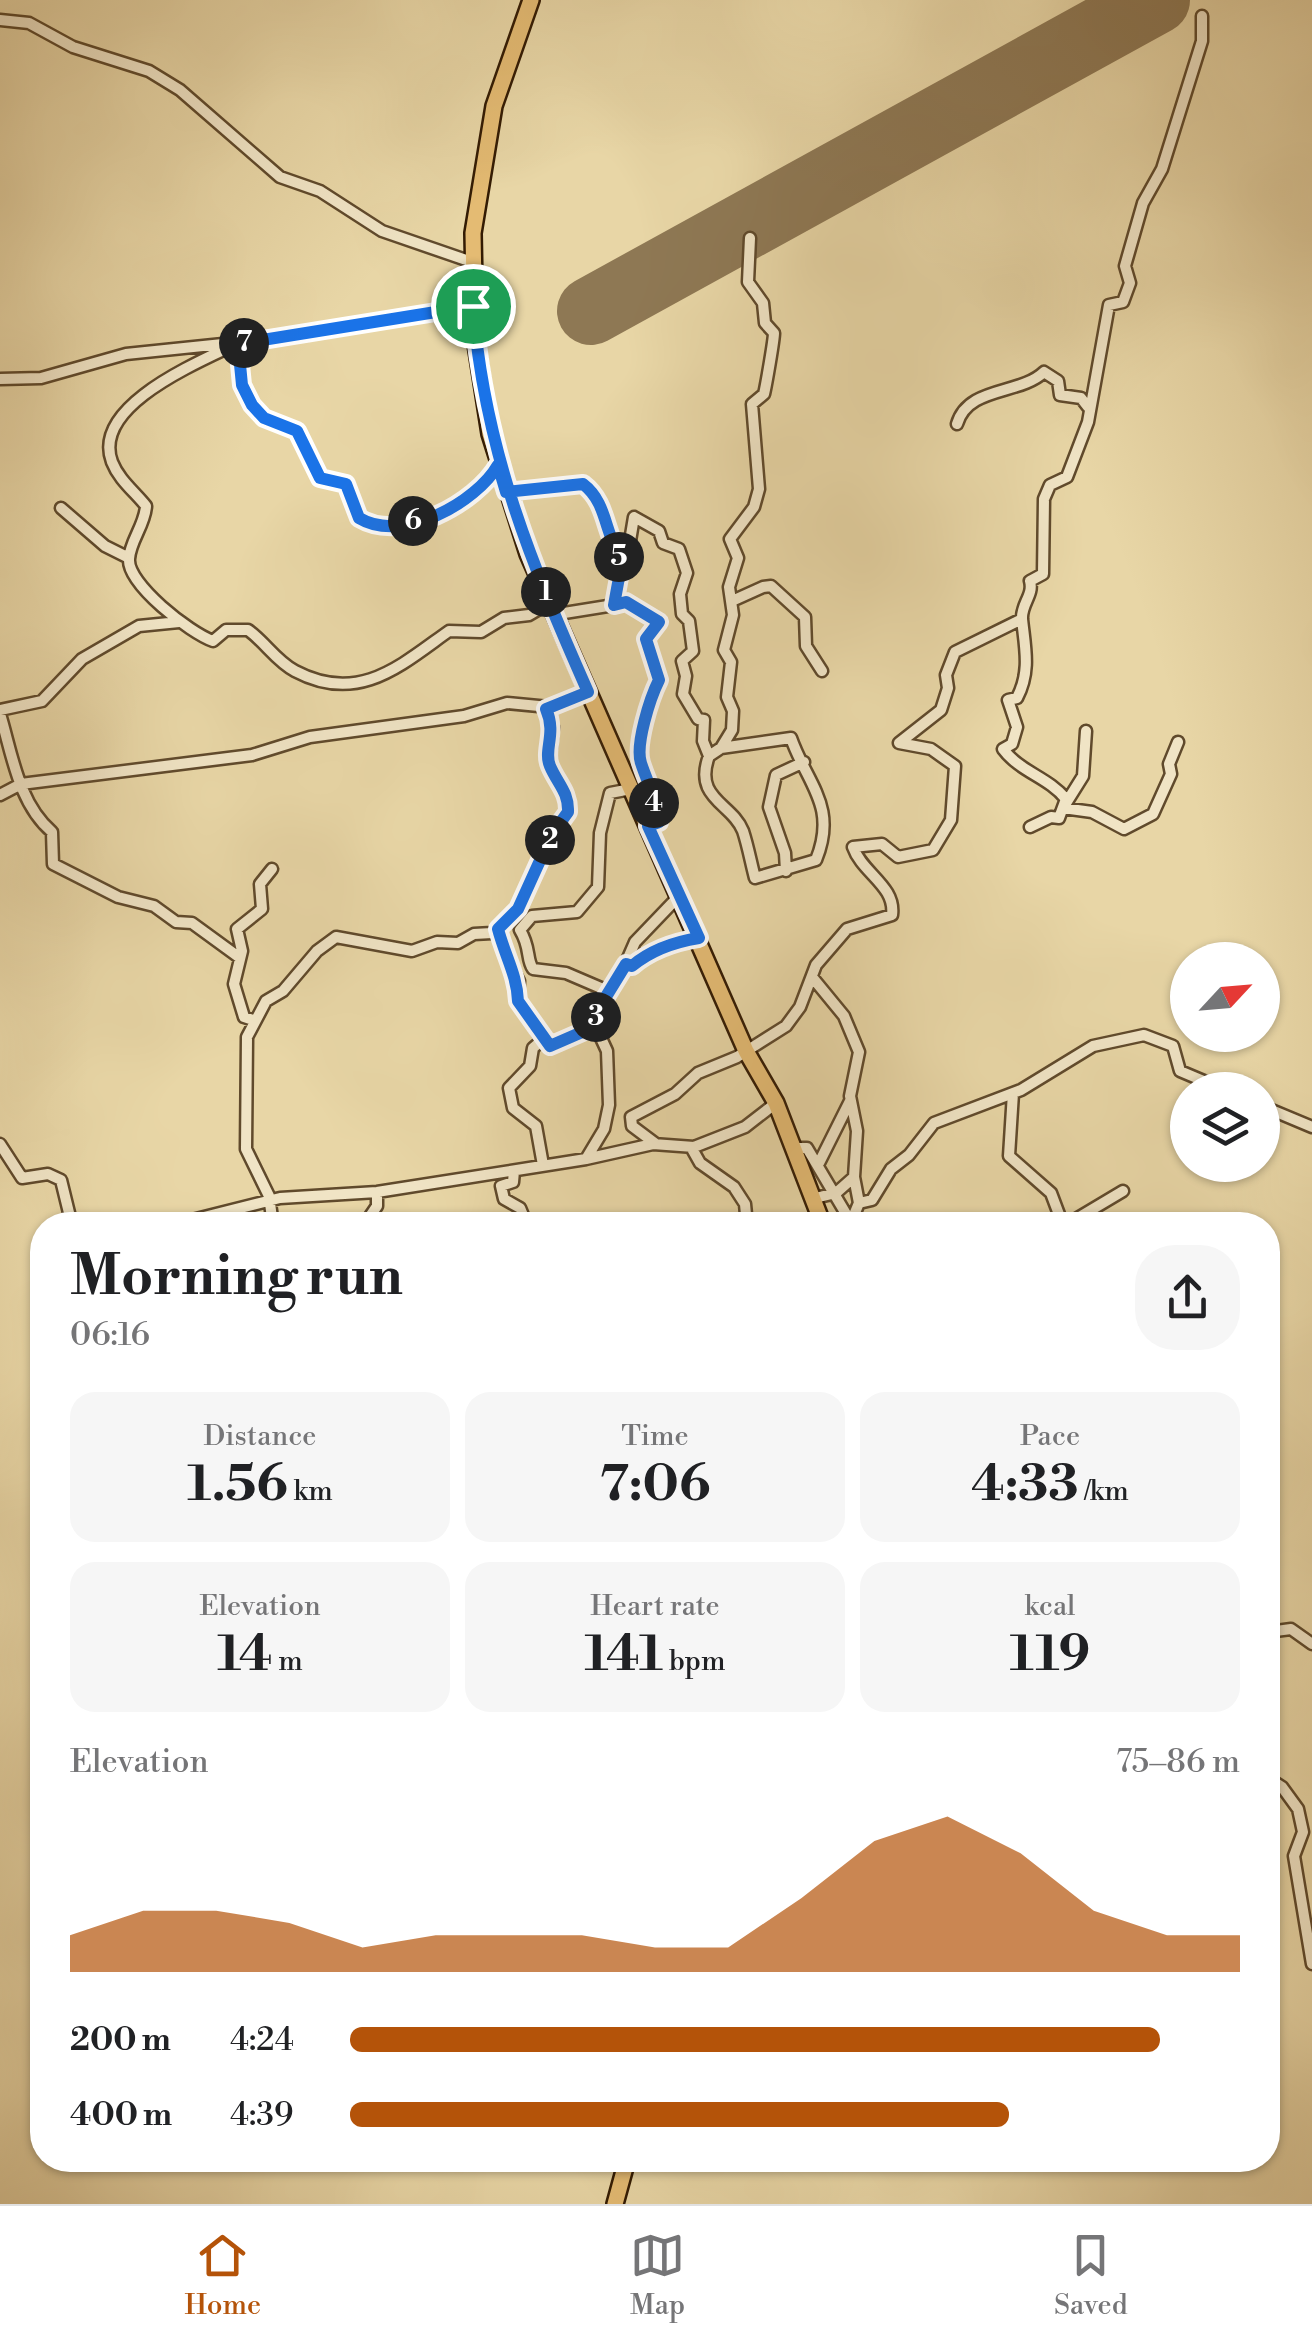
<!DOCTYPE html>
<meta charset="utf-8">
<style>
body{margin:0;font-family:"Libre Bodoni",serif;background:#f6f6f6;color:#202124;height:100vh;display:flex;flex-direction:column;font-size:38px;white-space:nowrap}
*{box-sizing:border-box;margin:0}
p{font-size:32px;color:#757577}
.icon{flex:none;width:55px;height:55px;fill:none;stroke:currentColor;stroke-width:2;stroke-linecap:round;stroke-linejoin:round}
.map{position:relative;flex:1;overflow:hidden}
.sheet{position:absolute;left:30px;top:1212px;width:1250px;height:960px;display:flex;flex-direction:column;background:#fff;border-radius:40px;box-shadow:0 2px 8px #0004}
.sheet>*{flex:none}
.needle{width:65px;rotate:64deg}
.controls{position:absolute;left:1170px;top:942px;display:grid;gap:20px}
.controls a{display:grid;place-items:center;width:110px;height:110px;border-radius:50%;background:#fff;box-shadow:0 2px 8px #0004;font-size:50px}
.pin{position:absolute;display:grid;place-items:center;width:85px;height:85px;color:#fff;margin:-42px;border:5px solid #fff;border-radius:50%;box-shadow:0 2px 10px #0007}
.km{position:absolute;width:50px;height:50px;margin:-25px;border-radius:50%;background:#222;color:#fff;font-size:28px;line-height:50px;text-align:center}
.round{display:grid;place-items:center;flex:none;width:105px;height:105px;border-radius:40px;background:#f6f6f6}
.headline{display:flex;align-items:center;justify-content:space-between;height:170px;padding:0 40px}
h1{font-size:55px;font-weight:800;line-height:75px}
.metrics{display:grid;grid-template-columns:repeat(3,1fr);gap:15px;height:170px;padding:10px 40px}
.metrics div{display:grid;align-content:center;border-radius:25px;background:#f6f6f6;text-align:center}
.metrics b{font-size:50px;font-weight:800}
.metrics small{font-size:28px;font-weight:400}
.metrics p{font-size:28px}
.chart{height:280px;padding:20px 40px}
.chart p{display:flex;justify-content:space-between}
.chart svg{width:100%;height:180px;margin-top:10px;fill:#b45309;opacity:.7}
ul{padding:0 40px;list-style:none;font-size:32px}
li{display:grid;grid-template-columns:160px 120px 1fr;align-items:center;height:75px}
li i{height:25px;border-radius:12px;background:#b45309}
.tabs{display:flex;justify-content:space-around;align-items:center;height:140px;border-top:2px solid #e0e0e0;background:#fff;font-size:28px;color:#757577}
.tabs a{display:grid;justify-items:center;gap:5px}
.tabs .active{color:#b45309}
.map>svg:first-child{display:block}
</style>
<div class="map">
<svg width="1312" height="2204" viewBox="0 0 1312 2204">
<rect width="100%" height="100%" fill="#e8d6a6"/>
<filter id="stains"><feTurbulence type="fractalNoise" baseFrequency=".002" numOctaves="4"/><feColorMatrix values="0 0 0 0 .2 0 0 0 0 .09 0 0 0 0 .02 0 0 0 .5 -.17"/></filter>
<radialGradient id="worn" r=".72"><stop offset=".6" stop-color="#630" stop-opacity="0"/><stop offset="1" stop-color="#630" stop-opacity=".3"/></radialGradient>
<g fill="none" stroke-linecap="round" stroke-linejoin="round">
<path stroke="#8e7854" stroke-width="68" d="M591,311L1156,0"/>
<defs>
<path id="street" d="M0,20L29,23L73,47L149,71L180,90L280,177L320,191L382,231L472,262
M0,379L41,378L126,354L290,337L473,306
M957,424C968,386 1020,395 1044,372L1058,381L1060,395L1081,398L1088,407
M498,465C475,504 409,538 362,521L349,487L320,478L297,431C287,425 275,425 265,419C241,406 238,368 238,343C197,363 91,406 112,462C119,480 135,492 146,506C145,525 130,541 129,559C127,584 190,633 213,641L226,630H248C265,642 276,661 295,671C359,705 401,665 449,631L481,632L504,618L529,615L551,602
M506,493L583,484C608,503 604,535 622,561L614,605L558,614
M61,508L105,546L129,558
M622,561L627,559L634,517L659,531L663,543L679,549L687,573L680,594L682,614L689,621L693,651L682,661L686,676L683,694L698,719L704,720L703,741L709,756
M732,601L763,587L771,586L805,617L806,646L822,671
M614,605L626,602L659,623L646,639L659,680C650,699 635,744 641,763C647,782 659,804 659,823L649,826
M0,710L42,701L82,659L139,626L179,622
M0,714C12,753 18,803 52,832L53,864L118,897L154,906L176,922L192,923L240,958
M1086,731L1083,776L1063,808L1092,812L1124,829L1153,814L1171,774L1169,764L1178,742
M721,748L791,738C807,784 838,806 816,860L755,878C751,863 748,846 743,831C732,803 693,799 709,756L721,748L732,730L733,711L727,697L731,662L724,650L733,615L729,587L738,558L730,539L754,507L759,489L752,404L764,394C766,386 774,340 774,333L765,323L763,303L748,282L750,238
M0,795L21,784L252,755L310,737L464,716L507,703L549,707L588,692
M1030,827L1051,817L1059,818L1066,799C1048,777 1020,772 1003,749L1012,744L1017,727L1008,700L1017,698C1031,671 1025,648 1022,619C1021,604 1034,595 1030,581L1043,574L1044,499L1050,485L1067,477L1088,422L1109,305L1123,302L1130,283L1125,266L1143,203L1162,169L1202,41V16
M786,871L785,853L769,807L776,775L804,762
M498,929L507,959L519,981L518,1001L543,1041
M625,965L635,942L680,895
M812,977L844,1016L859,1052L850,1096L857,1131L854,1177L859,1203L851,1222
M608,991L566,973L533,969C526,959 531,948 520,930L532,916L577,912L598,887L600,833L610,793L631,789
M253,1020L244,1017L234,984L242,951L237,929L262,909L260,884L272,869
M1013,1093L1009,1156L1051,1193L1063,1225
M1262,1106L1312,1127
M0,1144L22,1178L48,1174L61,1180L72,1225
M656,1144L632,1126L631,1117L675,1094L698,1073L737,1057L786,1026L800,1007L816,965L847,929L892,915C896,886 862,873 853,847L882,844L898,857L933,850L951,820L955,766L931,749L899,743L941,710L948,688L946,675L955,652L1022,619
M691,1147L700,1163L734,1187L745,1204L747,1225
M795,1148H807L852,1224
M586,1159L604,1129L609,1105L607,1051L595,1025L596,1013L625,965L632,966L653,951L698,938
M819,1163L850,1101
M543,1165L536,1126L513,1108L509,1088L530,1066L533,1048L540,1042L550,1045L595,1026
M514,1171L513,1182L501,1186L504,1199L520,1208L527,1225
M815,1198L836,1193L854,1177
M859,1203L872,1200L891,1169L909,1155L934,1123L1021,1090L1093,1046L1144,1035L1173,1046L1180,1071L1225,1090
M140,1225L188,1221L280,1198L377,1192L586,1159L653,1144L694,1147L745,1127L776,1103
M273,1225L269,1196L246,1149L247,1037L266,1001L283,991L317,951L336,937L412,951L437,942L458,943L474,934L492,933L512,918L568,808L562,784L549,764L553,727L546,709L549,707
M364,1225L377,1206V1192
M1066,1225L1123,1191
M1268,1632L1291,1629L1312,1644
M1268,1778L1282,1787L1298,1809L1303,1832L1294,1856L1312,1964"/>
<path id="primary" d="M531,0L494,106L473,233L475,338L490,434L528,554L746,1051L776,1103L823,1225
M615,2204L627,2160"/>
</defs>
<use href="#street" stroke="#604a2c" stroke-width="15"/>
<use href="#primary" stroke="#331b03" stroke-width="20"/>
<use href="#street" stroke="#f0e4c5" stroke-width="10"/>
<use href="#primary" stroke="#e4bb73" stroke-width="15"/>
</g>
<g fill="none" stroke-linecap="round" stroke-linejoin="round">
<defs>
<path id="route" d="M473,306C484,449 531,563 588,692L546,709C557,734 543,750 550,766C557,783 569,792 568,812L552,834L518,909L498,929C505,956 517,975 518,1001L550,1046L596,1026V1013L626,964L632,966C651,950 674,942 699,938L648,826L659,822C659,804 647,782 641,763C635,745 650,698 659,680L646,639L659,622L626,602L614,605L622,561C604,534 608,503 583,484L506,492L498,465C476,503 402,544 359,518L346,484L320,478L297,431L264,418L252,405L242,385L238,344L473,306"/>
</defs>
<use href="#route" stroke="#fff" stroke-width="20"/>
<use href="#route" stroke="#1a73e8" stroke-width="12"/>
</g>
<rect width="100%" height="100%" filter="url(#stains)"/>
<rect width="100%" height="100%" fill="url(#worn)"/>
</svg>
<div class="controls">
<a><svg class="needle" viewBox="-14 -14 28 28"><path d="M0-13l5 13h-10z" fill="#e53935"/><path d="M0 13l5-13h-10z" fill="#757577"/></svg></a>
<a><svg class="icon" aria-label="layers" viewBox="0 0 24 24"><path d="M12 4l9 5-9 5-9-5zM3 14l9 5 9-5"/></svg></a>
</div>
<div class="pin" style="left:473px;top:306px;background:#1e9e55"><svg class="icon" aria-label="arrive" viewBox="0 0 24 24"><path d="M6 21V4h12l-3 4 3 4H6"/></svg></div>
<b class="km" style="left:546px;top:592px">1</b>
<b class="km" style="left:550px;top:840px">2</b>
<b class="km" style="left:596px;top:1017px">3</b>
<b class="km" style="left:654px;top:803px">4</b>
<b class="km" style="left:619px;top:557px">5</b>
<b class="km" style="left:413px;top:521px">6</b>
<b class="km" style="left:244px;top:343px">7</b>
<section class="sheet">
<div class="headline"><div><h1>Morning run</h1><p>06:16</p></div><a class="round"><svg class="icon" aria-label="share" viewBox="0 0 24 24"><path d="M12 15V3M7 8l5-5 5 5M5 13v7h14v-7"/></svg></a></div>
<div class="metrics">
<div><p>Distance</p><b>1.56<small> km</small></b></div>
<div><p>Time</p><b>7:06</b></div>
<div><p>Pace</p><b>4:33<small> /km</small></b></div>
</div>
<div class="metrics">
<div><p>Elevation</p><b>14<small> m</small></b></div>
<div><p>Heart rate</p><b>141<small> bpm</small></b></div>
<div><p>kcal</p><b>119</b></div>
</div>
<div class="chart"><p><span>Elevation</span>75–86 m</p>
<svg viewBox="0 0 160 44" preserveAspectRatio="none"><path d="M0 44V35L10 29L20 29L30 32L40 38L50 35L60 35L70 35L80 38L90 38L100 26L110 12L120 6L130 15L140 29L150 35L160 35V44z"/></svg>
</div>
<ul>
<li><b>200 m</b>4:24<i style="width:91%"></i></li>
<li><b>400 m</b>4:39<i style="width:74%"></i></li>
</ul>
</section>
</div>
<nav class="tabs">
<a class="active"><svg class="icon" aria-label="home" viewBox="0 0 24 24"><path d="M3 11l9-7 9 7M6 9v11h12V9"/></svg>Home</a>
<a><svg class="icon" aria-label="map" viewBox="0 0 24 24"><path d="M3 6l6-2 6 2 6-2v14l-6 2-6-2-6 2zM9 4v14M15 6v14"/></svg>Map</a>
<a><svg class="icon" aria-label="saved" viewBox="0 0 24 24"><path d="M7 4h10v16l-5-4-5 4z"/></svg>Saved</a>
</nav>
